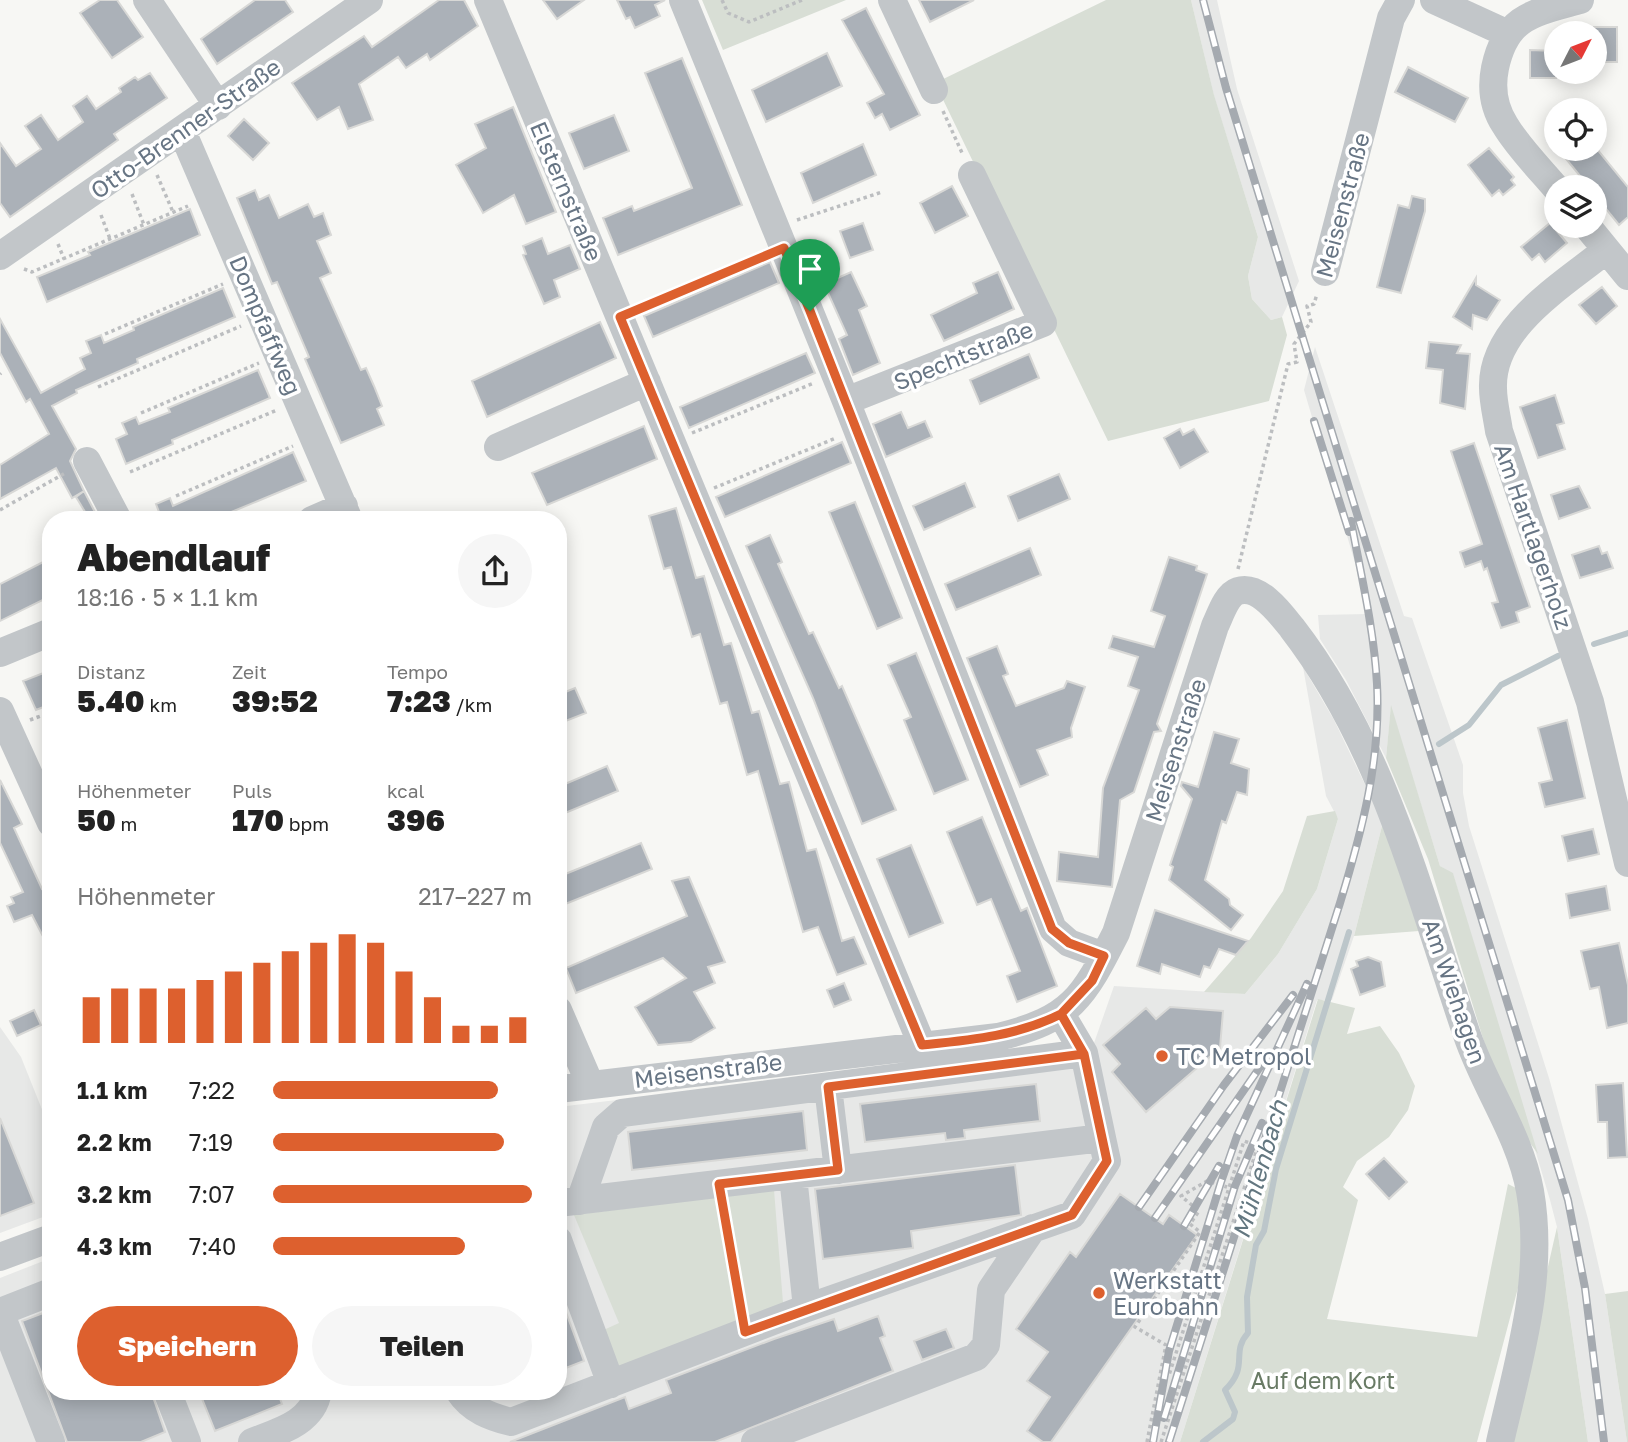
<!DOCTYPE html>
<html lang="de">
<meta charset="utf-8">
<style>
body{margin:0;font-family:"Golos Text",sans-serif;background:#f6f6f6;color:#222;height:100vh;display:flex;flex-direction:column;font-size:26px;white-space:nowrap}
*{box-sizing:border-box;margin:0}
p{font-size:23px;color:#767676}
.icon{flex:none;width:38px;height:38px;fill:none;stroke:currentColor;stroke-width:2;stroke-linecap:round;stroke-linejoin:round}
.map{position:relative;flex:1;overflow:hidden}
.drawer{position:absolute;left:42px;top:511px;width:525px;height:889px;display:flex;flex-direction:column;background:#fff;border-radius:28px;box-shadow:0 4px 18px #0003}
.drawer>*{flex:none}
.needle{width:46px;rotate:48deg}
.controls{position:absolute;left:1544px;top:21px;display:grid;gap:14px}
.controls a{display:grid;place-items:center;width:63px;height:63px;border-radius:50%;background:#fff;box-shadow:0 4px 18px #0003;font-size:35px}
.pin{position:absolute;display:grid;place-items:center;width:60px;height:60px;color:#fff;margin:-72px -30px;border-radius:50% 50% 50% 0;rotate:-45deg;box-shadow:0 0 7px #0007}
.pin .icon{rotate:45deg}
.round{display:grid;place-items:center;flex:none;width:74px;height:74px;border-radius:37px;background:#f6f6f6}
.summary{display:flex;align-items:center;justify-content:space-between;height:119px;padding:0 35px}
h1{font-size:38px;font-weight:800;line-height:52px}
.metrics{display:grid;grid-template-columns:repeat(3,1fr);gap:10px;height:119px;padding:7px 35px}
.metrics div{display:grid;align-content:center}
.metrics b{font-size:30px;font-weight:800}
.metrics small{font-size:19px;font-weight:400}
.metrics p{font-size:19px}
.chart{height:196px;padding:14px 35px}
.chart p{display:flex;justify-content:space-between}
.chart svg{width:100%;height:126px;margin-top:7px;stroke:#dd602e;stroke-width:6}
.button{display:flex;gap:14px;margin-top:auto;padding:14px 35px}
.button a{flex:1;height:80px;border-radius:42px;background:#dd602e;color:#fff;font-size:28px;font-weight:800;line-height:80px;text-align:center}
.button a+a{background:#f6f6f6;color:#222}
ul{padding:0 35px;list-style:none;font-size:23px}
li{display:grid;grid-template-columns:112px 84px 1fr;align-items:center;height:52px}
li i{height:18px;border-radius:9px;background:#dd602e}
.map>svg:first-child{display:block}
</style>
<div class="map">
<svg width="1628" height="1442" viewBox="0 0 1628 1442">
<rect width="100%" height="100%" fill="#f7f7f4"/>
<path fill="#e7e8e7" d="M1191,0H1217L1237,89L1299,281L1282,317L1271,320L1252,299L1248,276L1258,237L1214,96Z
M1315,347L1404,616L1412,618L1463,765V793L1469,826L1549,1078L1588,1219L1605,1294L1627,1442H1588L1557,1227L1550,1200L1453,874L1440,866L1391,708L1386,758L1346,680L1320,639L1318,615L1367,614L1363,590L1304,390Z
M1303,667L1334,720L1383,822L1354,936L1332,1000H1317L1180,1442H0V1278L51,1258V1391H558V1107L1094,1043L1114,986L1245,994L1278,954L1317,889L1338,819L1326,796Z
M0,1027L21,1057L51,1132V1214L0,1233Z"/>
<path fill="#d8ded5" d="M702,0H846L723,50Z
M1106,0H1191L1214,95L1258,237L1248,276L1252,299L1271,320L1282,317L1287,335L1269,401L1108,441L935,83Z
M1391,705L1440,866L1453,873L1538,1154L1504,1107L1428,859L1386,758Z
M1335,811L1338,819L1317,889L1278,954L1245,994L1204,992L1251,938L1283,891L1307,816Z
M1383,822L1419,931L1354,936Z
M1318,999L1355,1008L1347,1034L1380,1026L1399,1053L1415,1086L1408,1110L1389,1137L1357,1161L1343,1187L1358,1200L1327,1319L1477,1337L1508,1184L1534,1197L1527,1254L1477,1442H1180Z
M774,1190L783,1303L618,1374L597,1333L619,1323L574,1215Z
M1557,1227L1588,1442H1508Z
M1628,1291V1442H1627L1605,1294Z"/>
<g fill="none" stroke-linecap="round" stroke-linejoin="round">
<path stroke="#bcc6ca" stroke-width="6" d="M1594,644L1628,633
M1439,744L1469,725L1501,685L1558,656
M1203,1442L1233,1419L1235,1412L1225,1390C1250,1366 1230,1353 1248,1333L1247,1297L1256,1245L1264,1231L1276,1169L1349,932"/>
</g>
<path fill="#abb1b8" stroke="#d8d8d6" stroke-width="2" d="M100,0H117L143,37L112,58L80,13Z
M255,0H285L293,12L217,64L201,39Z
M439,0H464L478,26L430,60L427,54L406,68L398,57L359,84L373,120L348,129L339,107L317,120L292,83L364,36L372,47Z
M543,0H584L557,19Z
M617,0H665L655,5L660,16L635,28L630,17L626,19Z
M919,0H974L930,22Z
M866,8L920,115L890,130L882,114L875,118L867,103L884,94L842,20Z
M1594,27H1617V62H1594Z
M1530,50L1556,51V78H1530Z
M827,53L842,86L766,122L752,90Z
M682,58L742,205L618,255L603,218L632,206L634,211L692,188L645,73Z
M1408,67L1468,98L1455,122L1395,92Z
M150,73L167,98L114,134L118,140L10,217L0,203V143L16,166L41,149L25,126L41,115L58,140L83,122L73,106L87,96L96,109L121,92L119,88L135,77L138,80Z
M513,107L556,212L526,224L514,195L483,213L456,165L486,148L475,124Z
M614,115L629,151L584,169L569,133Z
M244,119L269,143L253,160L228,136Z
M863,144L876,175L813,203L801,173Z
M1489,148L1514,177L1511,180L1515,185L1503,195L1499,190L1492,196L1468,165Z
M1558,149H1597L1628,187V217L1619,225L1594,194V187H1589Z
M952,186L968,216L935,233L920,203Z
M255,190L259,200L269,195L279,218L308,204L314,217L323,213L331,235L317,241L331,273L320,278L361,370L366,368L374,386L382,406L377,409L384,425L341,443L305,359L309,357L277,282L272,284L237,198Z
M1412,196L1425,199V211L1401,293L1377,287L1398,205L1409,208Z
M190,209L200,235L47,302L37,277L90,255L88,252Z
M863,223L873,250L850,258L840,231Z
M1550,223L1567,243L1545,262L1539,254L1532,260L1521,247Z
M542,238L548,254L570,245L580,269L554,280L560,297L544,304L523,255L526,254L523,246Z
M770,262L779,283L653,337L644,316Z
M851,272L867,306L859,310L880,363L853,375L839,339L847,335L824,284Z
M998,272L1014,309L944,341L931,315L977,293L973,283Z
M1476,278V285L1500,300L1487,320L1473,315L1472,329L1453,317Z
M1602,287L1617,306L1596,324L1579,305Z
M223,288L235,317L137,359L138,363L76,390L77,393L52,406L76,449L70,461L84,491L72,498L56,468L0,499V465L49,434L30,399L26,402L0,353V319L41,393L85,369L80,358L91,353L86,341L101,335L104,343L134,330L133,327Z
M600,322L616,358L487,417L472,381Z
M1429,342L1461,345L1457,353L1470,354L1465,409L1440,403L1443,370L1426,368Z
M806,353L815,373L689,428L680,407Z
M1029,354L1039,378L980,404L970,380Z
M258,370L270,398L172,440L173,444L126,464L116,439L127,434L122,423L136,417L139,424L170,412L168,408Z
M1555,395L1564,423L1557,425L1565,449L1538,458L1520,407Z
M901,412L908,428L925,421L932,437L886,457L873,424Z
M644,426L657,459L547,505L532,473Z
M1180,429L1183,435L1194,429L1208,452L1180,468L1164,438Z
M842,442L851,463L725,517L716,497Z
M1474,443L1530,607L1516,612L1519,622L1501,628L1492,603L1498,602L1487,568L1484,570L1481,561L1465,567L1460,552L1482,544L1451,451Z
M293,452L306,481L212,520H141L159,512L156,504L170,498L173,506Z
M1059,474L1070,499L1018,521L1008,496Z
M965,483L975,507L924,530L913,506Z
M1579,486L1590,508L1559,519L1551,495Z
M84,491L99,520H90L76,497Z
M855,502L902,618L877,629L829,512Z
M676,508L696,578L704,576L724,645L731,643L752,713L759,711L780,784L789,782L807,851L816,849L842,941L854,937L866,964L837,975L818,927L803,932L758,771L747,775L727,702L720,704L700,634L692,637L671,567L664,569L649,516Z
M770,535L782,562L778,564L809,634L813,632L839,688L842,686L896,810L862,824L813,698L746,546Z
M1599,546L1602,554L1607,552L1613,568L1580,578L1572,555Z
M1030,548L1041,575L956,610L945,584Z
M1169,557L1197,566L1196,570L1207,574L1157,724L1161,731L1154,732L1134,792L1120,800L1112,887L1057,881L1059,852L1098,857L1103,788L1139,690L1128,686L1138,657L1109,648L1113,636L1154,647L1165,616L1151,611Z
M51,558V596L0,621V584Z
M997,646L1008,674L1003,676L1016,706L1064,688L1067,681L1085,687L1071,728L1072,737L1037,750L1048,775L1020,787L967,658Z
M916,653L968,780L934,794L904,720L911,717L888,665Z
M51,670V704L36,710L23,681Z
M575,688L586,713L558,724V695Z
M1567,720L1585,798L1545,807L1539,783L1552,780L1538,728Z
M1214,732L1239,739L1231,763L1249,769L1247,795L1237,792L1226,823L1222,821L1205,880L1229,899L1230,905L1243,915L1231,930L1169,880L1173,867L1170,865L1192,799L1181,786L1182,782L1198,787Z
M607,766L618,791L558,816V787Z
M0,780L22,824L14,828L42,889L51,886V952L32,915L14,922L7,906L14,903L11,897L23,892L0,843Z
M982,817L1021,911L1027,908L1057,986L1017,1002L1007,976L1020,971L991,899L977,905L947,832Z
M1593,829L1599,854L1568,861L1562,836Z
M641,843L652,869L558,907V877Z
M911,845L943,923L909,937L877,859Z
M689,877L725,962L708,967L715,983L694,992L715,1028L691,1042L658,1045L635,1007L686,978L663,958L576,993L566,968L687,916L672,881Z
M1606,886L1610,910L1570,918L1566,894Z
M1155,910L1248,941L1236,955L1219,949L1210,968L1204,966L1200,977L1162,964L1160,974L1137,966Z
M1619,943L1628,985V1023L1607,1028L1599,987L1590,989L1581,951Z
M1368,957L1381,962L1385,986L1360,995L1351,969L1358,966L1356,961Z
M844,983L851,1000L834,1007L827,990Z
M1170,1007L1223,1011L1220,1048L1146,1112L1112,1072L1120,1064L1103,1045L1146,1008L1156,1019Z
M34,1010L41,1025L17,1036L10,1021Z
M1623,1083L1627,1157L1608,1158L1607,1122H1598L1596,1085Z
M1036,1084L1040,1121L964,1130L965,1138L946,1140L945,1133L865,1142L860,1104Z
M803,1111L807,1150L632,1170L628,1132Z
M0,1118L34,1203L0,1216Z
M1384,1158L1407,1182L1389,1199L1366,1174Z
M1015,1165L1021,1215L911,1231L913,1248L823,1259L815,1189Z
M1120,1194L1163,1224L1169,1215L1197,1235L1051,1442H1043L1027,1431L1050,1397L1027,1381L1048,1352L1016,1329L1070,1252L1076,1257Z
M560,1296L584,1361L558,1371V1297Z
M51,1310V1391H151L165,1432L141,1442H67L22,1321Z
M878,1316L885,1336L880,1338L893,1371L715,1442H510L625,1397L629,1409L671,1393L666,1380L774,1339L834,1319L838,1331Z
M946,1329L954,1348L922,1360L914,1341Z
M199,1391H277L282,1404L215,1431Z"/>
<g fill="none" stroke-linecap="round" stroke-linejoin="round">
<path stroke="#bcbec0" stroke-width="3.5" stroke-dasharray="3.5 3.5" stroke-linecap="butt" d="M722,0L728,13L749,22L802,0
M943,111L963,155
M157,175L173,212
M132,194L144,225
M101,215L110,239
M797,220L882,192
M58,244L64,259
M24,269L32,272L188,206
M640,308L763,257
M105,334L223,284
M0,374L1,373
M98,387L241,326
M141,413L259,363
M692,433L814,383
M130,472L277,410
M714,488L836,438
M176,496L293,446
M0,510L67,472
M1238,569L1288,364L1297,362L1294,344L1311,322L1307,306L1314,304L1317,294
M30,720L51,712
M722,1207L740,1310
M1147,1442L1166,1345L1135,1327L1200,1232L1190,1224L1199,1211L1181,1196L1207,1181L1227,1187
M1161,1442L1258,1146L1244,1141L1169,1375"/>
<path stroke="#c2c6c9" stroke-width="28" d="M147,0L218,106
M488,0L922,1045
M683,0L846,401L1053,929L1069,943L1104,956
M892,0L934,90
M1434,0L1506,33
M182,131L349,520
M1556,188C1539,168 1518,147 1505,125C1494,108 1491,88 1495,68C1506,16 1533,13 1580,0
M1587,226L1628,276
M1606,250C1565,284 1491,326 1493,388C1493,402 1497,417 1499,431L1590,702L1628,863
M0,256L369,0
M1325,272L1391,18L1401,0
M846,401L1043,323L972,175
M498,447L647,382
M87,461L118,520
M312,520L344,506
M0,653L51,632
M0,711L51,823
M558,1010L590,1084
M828,1087L838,1170
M558,1089L998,1037C1072,1019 1083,998 1116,933L1215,626C1220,616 1226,595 1238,591C1259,584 1281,614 1292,628C1384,747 1419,895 1467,1035C1485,1088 1520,1135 1530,1191C1545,1277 1519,1359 1500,1442
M793,1176L807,1308L1072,1215L1107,1161L1102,1138
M580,1201L606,1127L622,1113L1084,1053
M558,1203L1102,1138L1084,1053L1061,1014
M558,1240L611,1384
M0,1257L51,1238
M51,1292L0,1312L51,1442
M167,1391L187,1442
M459,1391C471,1410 491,1417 511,1422L807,1308
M252,1442C278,1432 313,1423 318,1391
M755,1442L976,1357L986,1345L991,1290L1033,1228"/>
<defs>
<path id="rail" d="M1203,0L1226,88L1568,1200L1585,1288L1604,1442
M1314,421L1349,532
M1139,1207L1224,1085L1293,995
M1155,1218L1260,1067
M1184,1226L1219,1166
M1164,1418L1235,1186L1262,1123
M1153,1442L1169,1351L1221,1182L1237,1136L1307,984
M1169,1442L1340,903C1362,831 1381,760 1377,684C1374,629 1361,575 1351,521"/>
</defs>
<use href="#rail" stroke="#a5aab0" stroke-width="8"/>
<use href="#rail" stroke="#fff" stroke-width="5" stroke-dasharray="16" stroke-linecap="butt"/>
</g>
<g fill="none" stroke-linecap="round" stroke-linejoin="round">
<defs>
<path id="route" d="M810,311L1052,929L1069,943L1104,956L1092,981L1061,1014L1084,1054L1107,1161L1072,1215L745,1332L719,1184L838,1170L828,1087L1084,1054L1061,1014C1017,1036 971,1040 922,1045L620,317L784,248L810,311"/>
</defs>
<use href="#route" stroke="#fff" stroke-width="14"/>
<use href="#route" stroke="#dd602e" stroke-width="9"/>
</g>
<g fill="#dd602e" stroke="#fff" stroke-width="2.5">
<circle cx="1162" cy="1056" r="7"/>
<circle cx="1099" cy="1293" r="7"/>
</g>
<g text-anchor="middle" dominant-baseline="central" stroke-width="7" stroke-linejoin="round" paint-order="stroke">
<g font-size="23" fill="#677584" stroke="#fff">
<text transform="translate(185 128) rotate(-35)">Otto-Brenner-Straße</text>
<text transform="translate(567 191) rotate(67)">Elsternstraße</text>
<text transform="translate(1342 205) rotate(-75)">Meisenstraße</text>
<text transform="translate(266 325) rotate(67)">Dompfaffweg</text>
<text transform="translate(963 355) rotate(-22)">Spechtstraße</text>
<text transform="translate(1534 536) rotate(71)">Am Hartlagerholz</text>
<text transform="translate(1175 750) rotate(-72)">Meisenstraße</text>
<text transform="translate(1455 991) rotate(71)">Am Wiehagen</text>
<text transform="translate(708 1070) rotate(-7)">Meisenstraße</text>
</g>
<g font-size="23" fill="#677584" stroke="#fff" text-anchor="start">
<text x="1176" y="1056">TC Metropol</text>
<text x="1113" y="1280">Werkstatt<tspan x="1113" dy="26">Eurobahn</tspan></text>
</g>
<g font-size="23" fill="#697b65" stroke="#fff">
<text x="1323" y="1380">Auf dem Kort</text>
</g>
<g font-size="24" font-style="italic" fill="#637780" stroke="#fff">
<text transform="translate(1259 1169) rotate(-74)">Mühlenbach</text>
</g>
</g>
</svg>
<div class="controls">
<a><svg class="needle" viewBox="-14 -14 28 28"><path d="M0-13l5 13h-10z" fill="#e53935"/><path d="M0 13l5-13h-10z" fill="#767676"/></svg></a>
<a><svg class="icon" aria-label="locate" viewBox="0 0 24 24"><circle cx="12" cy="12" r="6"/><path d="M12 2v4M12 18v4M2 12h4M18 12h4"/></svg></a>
<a><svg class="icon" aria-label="layers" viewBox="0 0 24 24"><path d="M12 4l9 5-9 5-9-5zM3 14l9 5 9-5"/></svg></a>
</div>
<div class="pin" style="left:810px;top:311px;background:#1e9e55"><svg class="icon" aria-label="arrive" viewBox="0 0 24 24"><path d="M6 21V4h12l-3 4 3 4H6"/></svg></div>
<section class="drawer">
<div class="summary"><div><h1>Abendlauf</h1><p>18:16 · 5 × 1.1 km</p></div><a class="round"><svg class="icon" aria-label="share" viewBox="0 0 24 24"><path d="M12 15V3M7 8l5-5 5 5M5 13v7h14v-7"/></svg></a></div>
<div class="metrics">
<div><p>Distanz</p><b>5.40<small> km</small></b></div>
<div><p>Zeit</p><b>39:52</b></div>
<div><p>Tempo</p><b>7:23<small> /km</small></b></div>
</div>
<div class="metrics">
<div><p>Höhenmeter</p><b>50<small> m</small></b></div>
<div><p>Puls</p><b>170<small> bpm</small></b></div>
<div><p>kcal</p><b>396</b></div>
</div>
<div class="chart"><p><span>Höhenmeter</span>217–227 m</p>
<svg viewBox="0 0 160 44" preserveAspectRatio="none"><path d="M5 44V28M15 44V25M25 44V25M35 44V25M45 44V22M55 44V19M65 44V16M75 44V12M85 44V9M95 44V6M105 44V9M115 44V19M125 44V28M135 44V38M145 44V38M155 44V35"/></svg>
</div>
<ul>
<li><b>1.1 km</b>7:22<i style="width:87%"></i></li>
<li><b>2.2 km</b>7:19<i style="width:89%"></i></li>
<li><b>3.2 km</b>7:07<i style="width:100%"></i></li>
<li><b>4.3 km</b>7:40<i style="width:74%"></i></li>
</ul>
<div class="button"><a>Speichern</a><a>Teilen</a></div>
</section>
</div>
